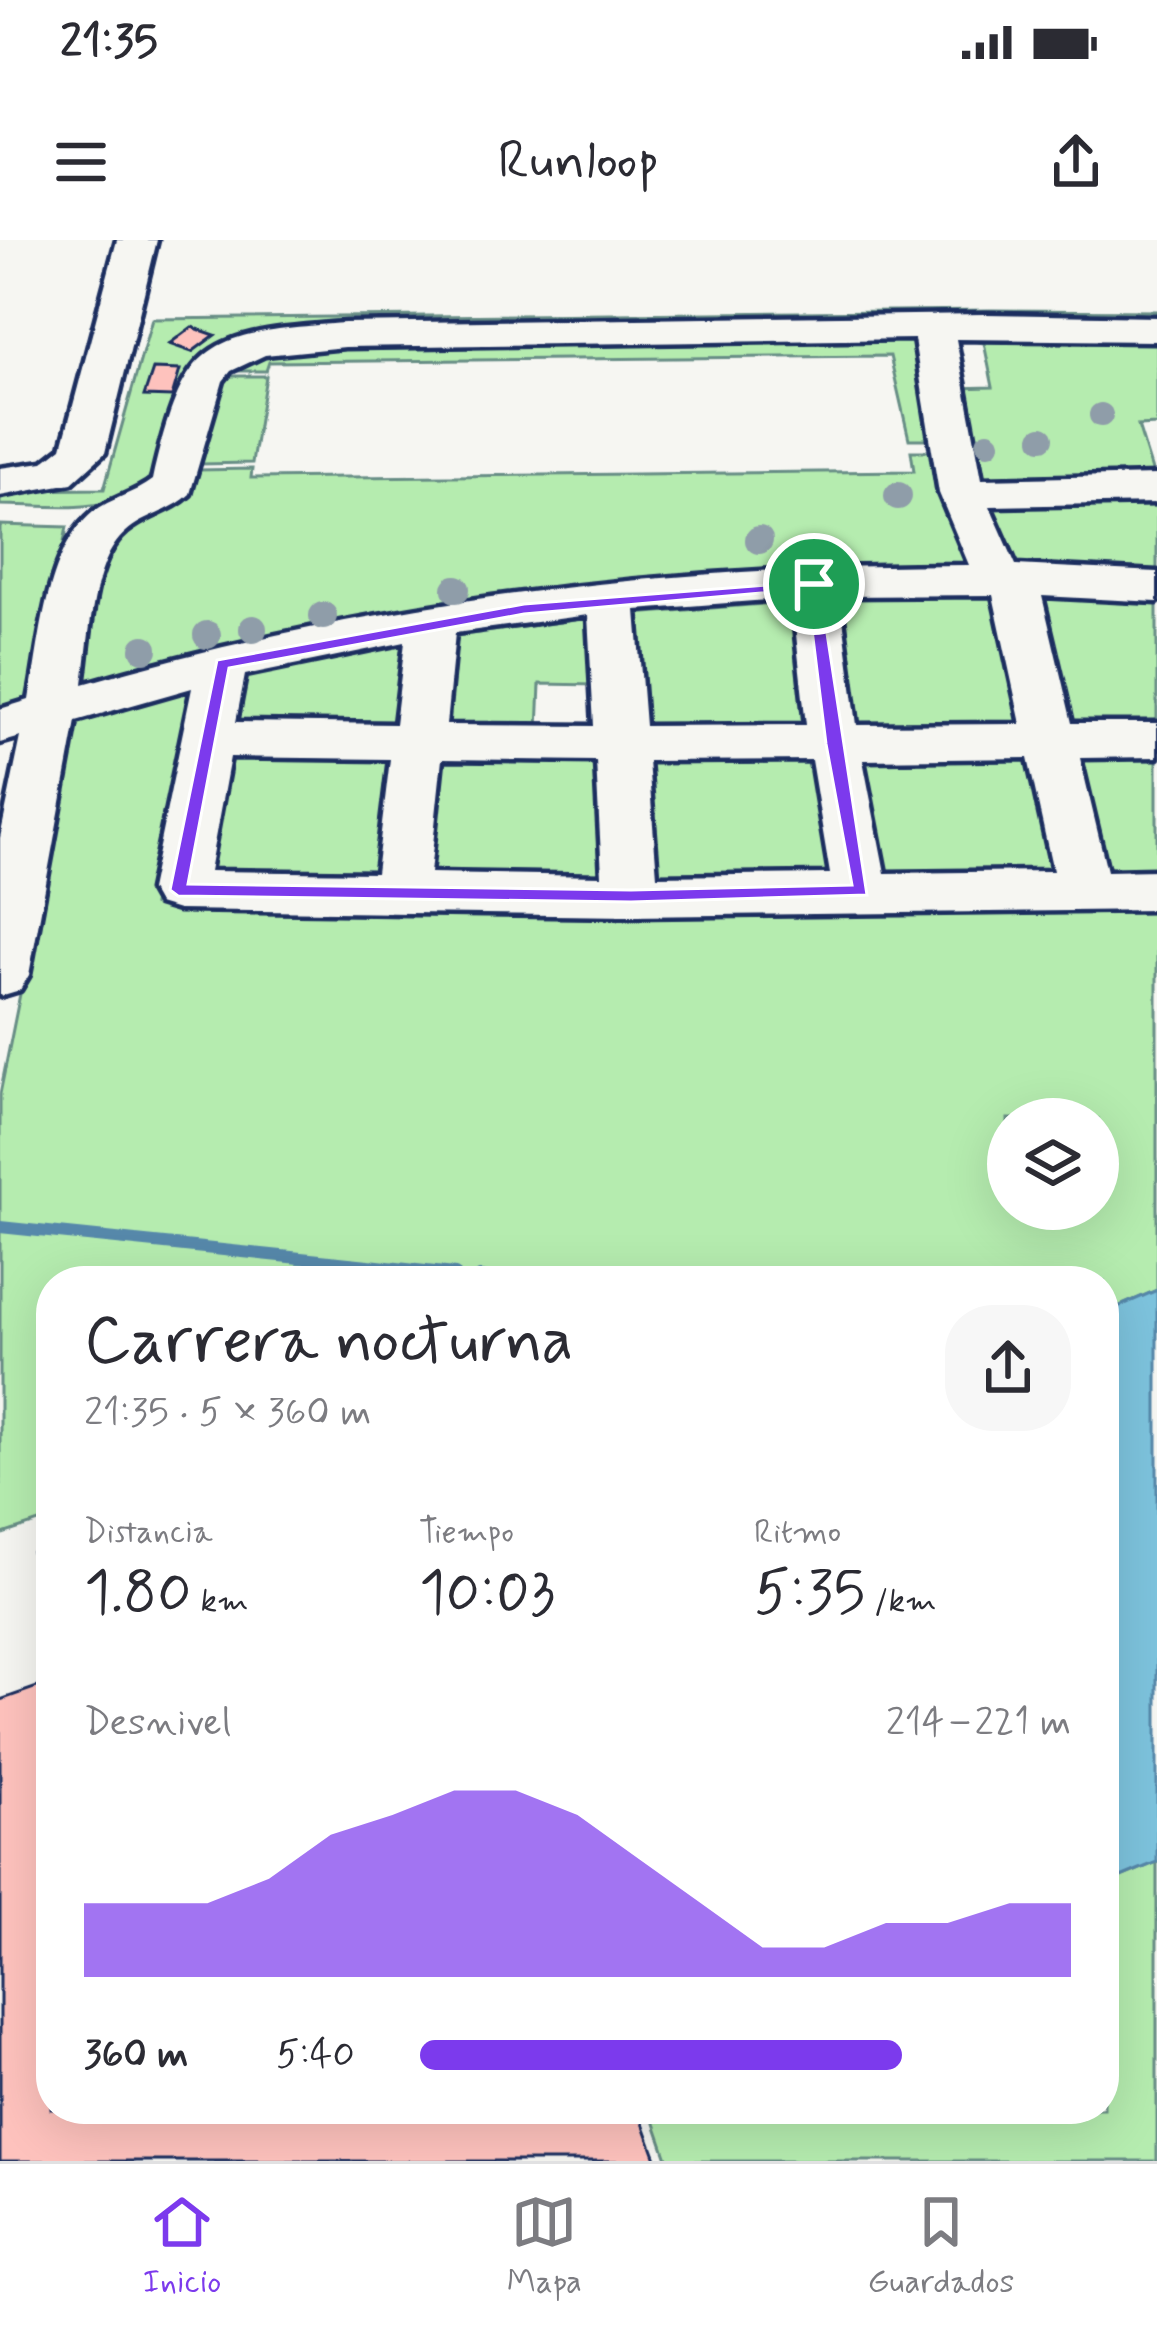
<!DOCTYPE html>
<html lang="es">
<meta charset="utf-8">
<style>
body{margin:0;font-family:Mynerve,sans-serif;background:#f7f7f7;color:#2b2b33;height:100vh;display:flex;flex-direction:column;font-size:45px;white-space:nowrap}
*{box-sizing:border-box;margin:0}
p{font-size:39px;color:#7c7c81}
.icon{flex:none;width:66px;height:66px;fill:none;stroke:currentColor;stroke-width:2;stroke-linecap:round;stroke-linejoin:round}
.map{position:relative;flex:1;overflow:hidden}
.panel{position:absolute;left:36px;top:1026px;width:1083px;height:858px;display:flex;flex-direction:column;background:#fff;border-radius:48px;box-shadow:0 12px 48px #0002}
.panel>*{flex:none}
.buttons{position:absolute;left:987px;top:858px;display:grid;gap:24px}
.buttons a{display:grid;place-items:center;width:132px;height:132px;border-radius:50%;background:#fff;box-shadow:0 12px 48px #0002;font-size:60px}
.pin{position:absolute;display:grid;place-items:center;width:102px;height:102px;color:#fff;margin:-51px;border:6px solid #fff;border-radius:50%;box-shadow:0 3px 12px #0007}
.round{display:grid;place-items:center;flex:none;width:126px;height:126px;border-radius:48px;background:#f7f7f7}
.headline{display:flex;align-items:center;justify-content:space-between;height:204px;padding:0 48px}
h1{font-size:66px;font-weight:600;line-height:90px}
.figures{display:grid;grid-template-columns:repeat(3,1fr);gap:18px;height:204px;padding:12px 48px}
.figures div{display:grid;align-content:center}
.figures b{font-size:60px;font-weight:600}
.figures small{font-size:33px;font-weight:400}
.figures p{font-size:33px}
.chart{height:336px;padding:24px 48px}
.chart p{display:flex;justify-content:space-between}
.chart svg{width:100%;height:216px;margin-top:12px;fill:#7c3aed;opacity:.7}
ul{padding:0 48px;list-style:none;font-size:39px}
li{display:grid;grid-template-columns:192px 144px 1fr;align-items:center;height:90px}
li i{height:30px;border-radius:15px;background:#7c3aed}
.status{display:flex;justify-content:space-between;align-items:center;height:84px;padding:0 60px;background:#fff;direction:ltr}
.status svg{height:33px;fill:currentColor}
header{display:flex;justify-content:space-between;align-items:center;height:156px;padding:0 48px;background:#fff;font-size:54px;font-weight:600}
.menu{display:flex;justify-content:space-around;align-items:center;height:168px;border-top:3px solid #e1e1e2;background:#fff;font-size:33px;color:#7c7c81}
.menu a{display:grid;justify-items:center;gap:6px}
.menu .on{color:#7c3aed}
.map>svg:first-child{display:block}
</style>
<div class="status"><b>21:35</b><svg viewBox="0 0 49 12"><path d="M0 12V9h3v3zM5 12V6h3v6zM10 12V3h3v9zM15 12V0h3v12zM26 1h20v11H26zM47 4h2v5h-2z"/></svg></div>
<header><svg class="icon" aria-label="menu" viewBox="0 0 24 24"><path d="M4 6h16M4 12h16M4 18h16"/></svg>Runloop<svg class="icon" aria-label="share" viewBox="0 0 24 24"><path d="M12 15V3M7 8l5-5 5 5M5 13v7h14v-7"/></svg></header>
<div class="map">
<svg width="1157" height="1921" viewBox="0 0 1157 1921">
<rect width="100%" height="100%" fill="#f6f6f2"/>
<filter id="ink" filterUnits="userSpaceOnUse"><feTurbulence type="fractalNoise" baseFrequency=".00833" numOctaves="2"/><feDisplacementMap in="SourceGraphic" scale="24" xChannelSelector="R" yChannelSelector="G"/><feConvolveMatrix kernelMatrix="1 2 1 2 8 2 1 2 1" color-interpolation-filters="sRGB"/></filter>
<g filter="url(#ink)">
<path fill="#b5ecaf" stroke="#688e86" stroke-width="3" fill-rule="evenodd" d="M991,70L1157,71V82L293,89C118,112 206,235 113,261C78,271 36,265 0,265V250L104,249L152,79Z
M943,96L1157,98V185L1138,186L1155,240L973,243L955,148L993,147L984,103Z
M922,97L939,199H909L890,116L269,122L266,131H224L286,106Z
M219,136H266L252,223L200,224L207,161Z
M911,211H940L983,327C680,349 375,357 82,442L101,311L197,230L252,229L251,238L914,231Z
M1157,255V331L1003,325L976,260Z
M0,285L67,287L33,459L0,469Z
M993,355L1023,488L852,490L831,359Z
M1041,355L1157,361V487L1073,488Z
M802,361L817,490H640L633,374Z
M598,377L597,445L540,444L538,490H430L441,398Z
M410,403L399,487H230L242,434Z
M197,448L153,665L1157,669V1050L1104,1073V1041H51V1278L0,1295V854L74,484ZM1008,879H1098V969H1008Z
M1157,511V635H1111L1079,512Z
M433,515L606,517L608,641L423,640Z
M220,516H397L380,638L197,637Z
M1027,516L1055,638L879,639L861,517Z
M645,519H816L828,640L648,639Z
M1157,1622V1921H668L650,1869H1104V1644Z"/>
<path fill="#7dc3dd" stroke="#5688aa" stroke-width="3" d="M1157,1050V1622L1104,1644V1073Z"/>
<g fill="none" stroke-linecap="round" stroke-linejoin="round">
<path stroke="#5688aa" stroke-width="12" d="M0,987L455,1034
M480,1037L505,1041"/>
</g>
<path fill="#fec2bd" stroke="#1b2f5e" stroke-width="3" d="M192,87L215,95L192,112L169,104Z
M153,129L180,130L172,157L144,156Z
M51,1306V1401L32,1312Z
M51,1442V1869H638L657,1921H0V1460Z"/>
<g fill="none" stroke-linecap="round" stroke-linejoin="round">
<defs>
<path id="minor" d="M117,0H157L105,213L72,243L0,256V228L43,222L62,207Z
M985,74L1157,77V101L956,99L982,239L1157,235V263L990,266L1016,325L1157,332V362L1042,356L1072,483H1157V517L1080,518L1107,631L1157,630V670L631,676L178,670L158,664L150,650L192,448L76,481L29,735L20,750L0,756V598L21,497L0,503V469L29,460C41,402 44,313 93,272C111,258 134,254 152,240C184,100 205,93 345,83ZM914,99L939,253L969,325C670,325 370,360 83,444C90,402 90,322 126,292C145,275 171,272 190,254L223,141L231,131L265,115L345,107ZM993,355L1021,484L857,485L840,356ZM792,358L806,485L645,486L636,370ZM588,375L594,486L446,485L455,393ZM405,402L395,484L236,482L245,435ZM230,517L390,519L376,633L209,631ZM1028,518L1053,631L885,633L863,520ZM442,519L596,521L602,636L430,633ZM811,520L830,634L657,636L648,521Z"/>
</defs>
<use href="#minor" stroke="#1b2f5e" stroke-width="9"/>
<use href="#minor" fill="#f6f6f2" fill-rule="evenodd"/>
</g>
<g fill="#8f9da9">
<circle cx="1101" cy="175" r="12"/>
<circle cx="1042" cy="198" r="12"/>
<circle cx="988" cy="203" r="12"/>
<circle cx="898" cy="256" r="14"/>
<circle cx="759" cy="300" r="14"/>
<circle cx="456" cy="349" r="14"/>
<circle cx="323" cy="376" r="14"/>
<circle cx="253" cy="389" r="14"/>
<circle cx="207" cy="395" r="14"/>
<circle cx="144" cy="409" r="14"/>
</g>
</g>
<path fill="#7c3aed" stroke="#fff" stroke-width="3" fill-rule="evenodd" d="M819,341L867,655L631,662L178,656L170,650L217,420L524,364ZM807,349L826,504L852,645L631,650L188,644L229,428L524,374Z"/>
</svg>
<div class="buttons">
<a><svg class="icon" aria-label="layers" viewBox="0 0 24 24"><path d="M12 4l9 5-9 5-9-5zM3 14l9 5 9-5"/></svg></a>
</div>
<div class="pin" style="left:814px;top:344px;background:#1e9e55"><svg class="icon" aria-label="arrive" viewBox="0 0 24 24"><path d="M6 21V4h12l-3 4 3 4H6"/></svg></div>
<section class="panel">
<div class="headline"><div><h1>Carrera nocturna</h1><p>21:35 · 5 × 360 m</p></div><a class="round"><svg class="icon" aria-label="share" viewBox="0 0 24 24"><path d="M12 15V3M7 8l5-5 5 5M5 13v7h14v-7"/></svg></a></div>
<div class="figures">
<div><p>Distancia</p><b>1.80<small> km</small></b></div>
<div><p>Tiempo</p><b>10:03</b></div>
<div><p>Ritmo</p><b>5:35<small> /km</small></b></div>
</div>
<div class="chart"><p><span>Desnivel</span>214–221 m</p>
<svg viewBox="0 0 160 44" preserveAspectRatio="none"><path d="M0 44V29L10 29L20 29L30 24L40 15L50 11L60 6L70 6L80 11L90 20L100 29L110 38L120 38L130 33L140 33L150 29L160 29V44z"/></svg>
</div>
<ul>
<li><b>360 m</b>5:40<i style="width:74%"></i></li>
</ul>
</section>
</div>
<nav class="menu">
<a class="on"><svg class="icon" aria-label="home" viewBox="0 0 24 24"><path d="M3 11l9-7 9 7M6 9v11h12V9"/></svg>Inicio</a>
<a><svg class="icon" aria-label="map" viewBox="0 0 24 24"><path d="M3 6l6-2 6 2 6-2v14l-6 2-6-2-6 2zM9 4v14M15 6v14"/></svg>Mapa</a>
<a><svg class="icon" aria-label="saved" viewBox="0 0 24 24"><path d="M7 4h10v16l-5-4-5 4z"/></svg>Guardados</a>
</nav>
